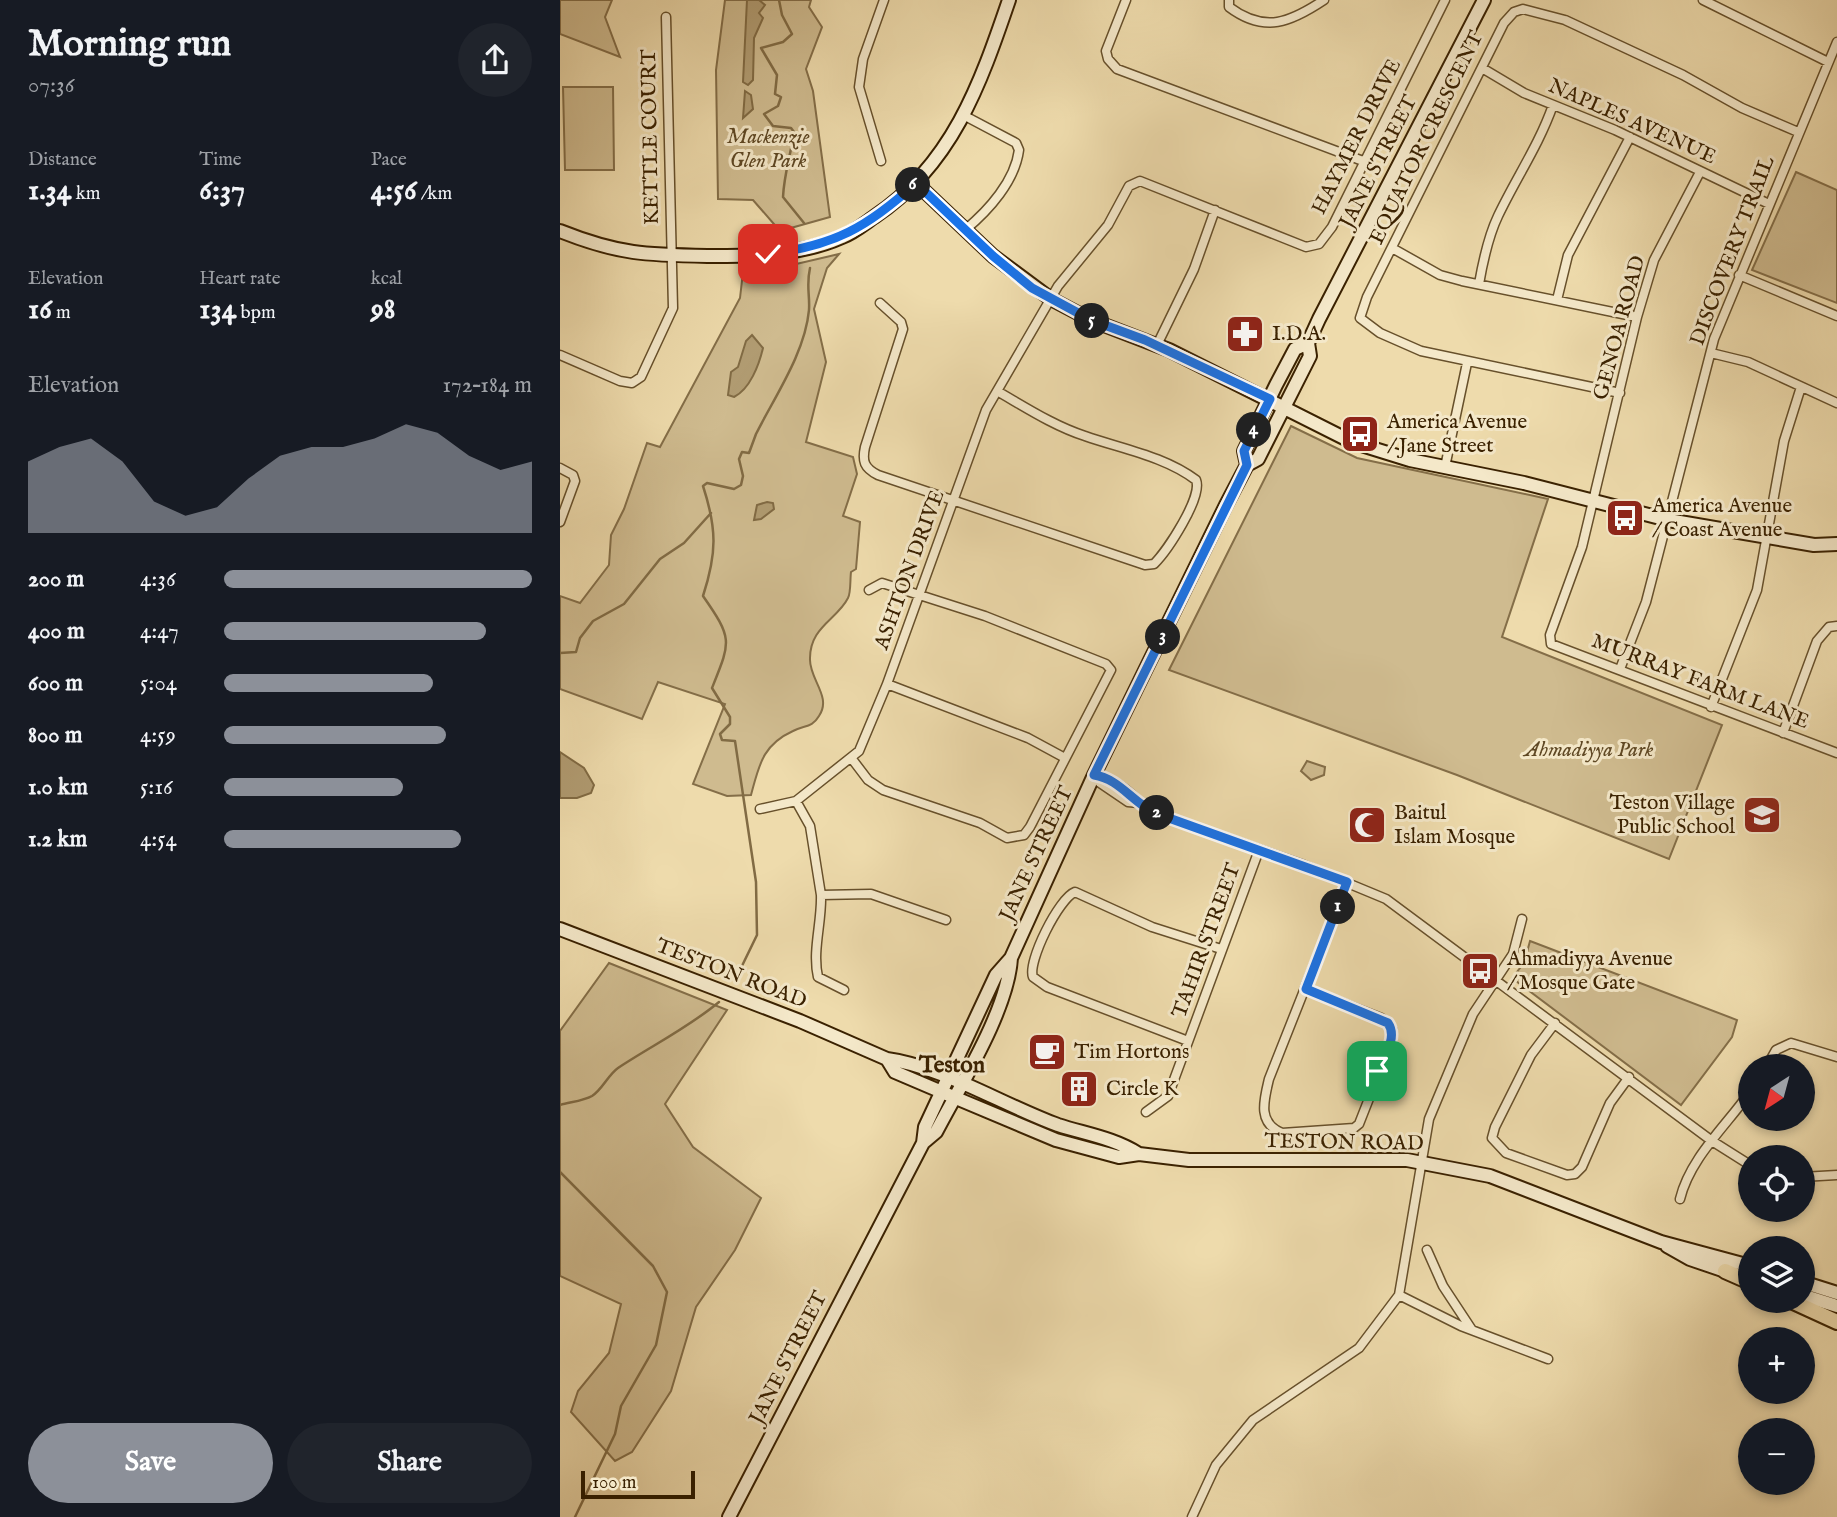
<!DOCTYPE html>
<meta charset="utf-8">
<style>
body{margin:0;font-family:"IM FELL English",serif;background:#20242c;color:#f1f3f6;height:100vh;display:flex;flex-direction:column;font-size:26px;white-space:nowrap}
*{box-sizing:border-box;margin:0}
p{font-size:23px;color:#9ea1a6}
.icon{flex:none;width:38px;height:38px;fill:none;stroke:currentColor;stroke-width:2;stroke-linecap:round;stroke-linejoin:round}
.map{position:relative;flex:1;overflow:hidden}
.panel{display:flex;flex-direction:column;background:#171b24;width:560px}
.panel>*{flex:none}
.needle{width:46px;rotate:216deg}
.buttons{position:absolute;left:1178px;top:1054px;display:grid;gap:14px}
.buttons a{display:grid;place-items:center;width:77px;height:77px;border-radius:50%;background:#171b24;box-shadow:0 4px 10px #0003;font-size:35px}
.scale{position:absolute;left:21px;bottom:18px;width:114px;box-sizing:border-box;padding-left:7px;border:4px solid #3a2100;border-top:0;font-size:19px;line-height:24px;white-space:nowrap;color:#3a2100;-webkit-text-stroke:5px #f4e8c9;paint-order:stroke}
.pin{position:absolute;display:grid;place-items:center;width:60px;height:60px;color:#fff;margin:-30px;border-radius:14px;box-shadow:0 4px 10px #0006}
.km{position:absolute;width:35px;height:35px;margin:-18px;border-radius:50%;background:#222;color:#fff;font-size:19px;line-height:35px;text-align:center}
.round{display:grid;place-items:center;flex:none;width:74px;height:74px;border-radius:37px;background:#20242c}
.overview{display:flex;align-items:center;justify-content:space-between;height:119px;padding:0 28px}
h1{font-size:38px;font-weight:800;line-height:52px}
.figures{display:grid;grid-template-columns:repeat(3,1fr);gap:10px;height:119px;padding:7px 28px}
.figures div{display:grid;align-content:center}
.figures b{font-size:30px;font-weight:800}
.figures small{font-size:19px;font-weight:400}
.figures p{font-size:19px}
.chart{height:196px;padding:14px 28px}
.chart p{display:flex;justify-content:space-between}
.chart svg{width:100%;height:126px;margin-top:7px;fill:#8c9099;opacity:.7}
.primary-button{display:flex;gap:14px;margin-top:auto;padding:14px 28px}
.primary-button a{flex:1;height:80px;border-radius:42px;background:#8c9099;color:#fff;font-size:28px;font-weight:800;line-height:80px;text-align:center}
.primary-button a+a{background:#20242c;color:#f1f3f6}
ul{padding:0 28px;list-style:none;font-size:23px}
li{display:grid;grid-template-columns:112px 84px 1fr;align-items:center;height:52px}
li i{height:18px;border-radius:9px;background:#8c9099}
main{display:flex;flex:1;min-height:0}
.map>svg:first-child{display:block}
</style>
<main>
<section class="panel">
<div class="overview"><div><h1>Morning run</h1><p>07:36</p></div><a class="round"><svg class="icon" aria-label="share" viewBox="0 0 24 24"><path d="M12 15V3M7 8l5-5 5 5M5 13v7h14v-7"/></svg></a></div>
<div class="figures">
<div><p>Distance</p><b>1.34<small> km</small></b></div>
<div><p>Time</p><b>6:37</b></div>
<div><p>Pace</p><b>4:56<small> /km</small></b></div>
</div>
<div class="figures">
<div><p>Elevation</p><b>16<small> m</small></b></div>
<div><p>Heart rate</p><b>134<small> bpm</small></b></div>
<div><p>kcal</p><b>98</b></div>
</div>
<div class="chart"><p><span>Elevation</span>172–184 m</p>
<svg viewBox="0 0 160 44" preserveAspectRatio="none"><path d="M0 44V19L10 14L20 11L30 19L40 33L50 38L60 35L70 25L80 17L90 14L100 14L110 11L120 6L130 9L140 17L150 22L160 19V44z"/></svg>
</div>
<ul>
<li><b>200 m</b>4:36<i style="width:100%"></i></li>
<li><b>400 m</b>4:47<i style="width:85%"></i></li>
<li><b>600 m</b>5:04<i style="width:68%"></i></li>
<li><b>800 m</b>4:59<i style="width:72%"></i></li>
<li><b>1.0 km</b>5:16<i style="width:58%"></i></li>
<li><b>1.2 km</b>4:54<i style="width:77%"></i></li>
</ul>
<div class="primary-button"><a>Save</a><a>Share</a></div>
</section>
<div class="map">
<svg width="1277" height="1517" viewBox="0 0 1277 1517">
<rect width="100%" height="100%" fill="#eedbac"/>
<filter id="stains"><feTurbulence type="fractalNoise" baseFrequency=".00286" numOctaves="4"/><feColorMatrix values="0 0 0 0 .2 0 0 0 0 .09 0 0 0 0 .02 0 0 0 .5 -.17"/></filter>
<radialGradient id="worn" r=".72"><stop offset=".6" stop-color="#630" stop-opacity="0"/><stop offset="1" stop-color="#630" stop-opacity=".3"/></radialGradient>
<path fill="#cfbb8f" stroke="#846e48" stroke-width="2" d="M0,0H52L45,17L60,57L0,34Z
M165,0H251L249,7L262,27L246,69L253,91L270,217L220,231L193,200L158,199L156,70Z
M53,87L54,170H5L3,87Z
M1236,172L1277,190V303L1192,270Z
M279,254L267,268L254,309L266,362L246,442L293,457L297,474L283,516L300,522L296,569L291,572C290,579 291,593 288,598C277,620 249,627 250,660C250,680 272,697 259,716C252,728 244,725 233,731C202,745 199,766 191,795L167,796L133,784L165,704L98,682L82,719L0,689V596L20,603L49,565L51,535L64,509L87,443L100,447L180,298L183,272L219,268Z
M731,426L797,458L988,499L942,637L1162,725L1109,859L897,775L609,670Z
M747,761L765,767L764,775L751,780L741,771Z
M970,941L1177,1020L1172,1037L1121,1105L952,978L964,963Z
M49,963L167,1010L105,1104L133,1147L201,1198L175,1250L136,1307L111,1391L72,1452L55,1461L11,1412L18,1391L49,1353L61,1304L0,1276V1031Z"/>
<path fill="#b19c72" stroke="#816b44" stroke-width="2" d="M187,0H199L205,5L199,13L203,18L194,38L193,80L188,85L183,82Z
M185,91L191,95L193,109L183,118Z
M192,335L203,348C199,365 190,389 174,397L168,395L171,372L178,367L186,341Z
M207,502L213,503L214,509L201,519L194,520L197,505Z
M0,752L24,768L34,785L31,793L17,798H0Z"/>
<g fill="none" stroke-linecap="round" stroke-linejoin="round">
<path stroke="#816b44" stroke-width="2.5" d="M219,0L222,15L232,34L223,42L201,48L217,75L215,94L221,97L218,106L204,114L213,126L231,128L234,132C231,154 224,174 223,197L244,223
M0,653L16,652L20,638L33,621L64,604L100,559L124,543L151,513
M180,970L197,935L196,882L175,741L162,740L160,734L170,724V717L152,688C171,641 173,639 143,596C157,553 157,529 143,486L147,483L174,489L181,485L183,476L179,459L182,452L189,453L196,434C215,396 245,353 249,310C250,294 246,286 250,268
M0,1105C10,1102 23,1101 32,1096C42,1090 48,1075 58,1068C91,1046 128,1028 159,1002
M0,1172L93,1266L107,1292L96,1345L61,1406L55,1434L15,1517"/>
<defs>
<path id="street" d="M566,0L546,51L548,59L557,69L803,161
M669,0V7C705,34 731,22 764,0
M1143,0L1268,62
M922,68L964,93L1055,130L1209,204
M405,116L456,143L459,150C455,181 429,210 405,230
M321,161L299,87L303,59L324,0
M1140,172L1094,260L1077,317L1022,547L990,635L991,644L1277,753
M832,248L880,275L902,281L1077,317
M1179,275L1277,316
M919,284C923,261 928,237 938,216C956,178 979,145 993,105
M997,300L1008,255L1070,137
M320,303L341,322L343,329L305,447C302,461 304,468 318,475L585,565L594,564C607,551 643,497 636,480C604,456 562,449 525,436C494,426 465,407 437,391
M597,345L634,269L655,210
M1151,353L1188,362L1277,403
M0,355L60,381L72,383L81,377L113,308L106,17
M1060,393L861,351L820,333L800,318L807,297L944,23L954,12L963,9L1005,20L1123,75L1182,108L1238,132
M885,467L907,363
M0,468L13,475L15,481L0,522
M1060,669L1086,602L1154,339L1277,42
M327,684L468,738L505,758
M1151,707L1197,590L1224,441L1241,387
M1223,733L1257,641L1269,627L1277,626
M292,759L308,780L323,790L420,823L447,838L464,835L470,827L551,670L546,664L425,616L322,583L309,590
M534,775L540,783L568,802L579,803L606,817L744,865L826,899L1152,1141L1190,1165
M534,775C550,777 570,790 579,803
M236,801L250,826L261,895
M200,809L236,801L299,751L327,684L426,410L498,286L548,225L569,186L580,181L746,247L759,244L772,227L885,0
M746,989L821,1018L832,1029V1040L799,1124L794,1128L722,1133C697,1123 704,1100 709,1079L787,882
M284,990L258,977C252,951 262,922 261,895L311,894L386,920
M995,1023L971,1055L935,1127L932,1138L946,1153L1007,1175L1015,1174L1022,1167L1050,1103L1069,1077
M628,1041L487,987L473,977C467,962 499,898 515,892L592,927L661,949
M1207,1066L1216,1050L1231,1043L1277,1057
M586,1112L608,1096L699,850
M1242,1177L1277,1175
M1120,1199C1130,1158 1166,1126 1190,1092
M867,1250L883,1286L912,1330
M839,1295L901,1326L988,1359
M632,1517L656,1465L693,1420L799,1348L839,1295L869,1119L913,1014L953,954L962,919"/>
<path id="secondary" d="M356,183L433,256L491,299L531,320L609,350L792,442L850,460L964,483L1108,520L1254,545L1277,544
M0,231C60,255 88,255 151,256C194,256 242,255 282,237C293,233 304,224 314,217C392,165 420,85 449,0
M687,465L684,451L716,385L735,349L748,343
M0,929L240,1021L327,1059C381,1066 445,1106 498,1125C526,1134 554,1138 579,1154
M327,1059L335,1072L403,1101L496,1140L559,1157L579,1154L629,1160H847L930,1176L1101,1242L1190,1266
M363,1143L376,1132C401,1084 448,1010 451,958
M1107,1246L1130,1259L1174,1274
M1242,1282L1277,1293
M1242,1295L1277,1306
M169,1517L363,1143L365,1127L436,975L451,958L534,775L666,505L687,465L698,459L750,356L748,343L759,319L924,0"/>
<path id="highway" d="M1165,1271L1190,1282
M1229,1300L1277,1322"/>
</defs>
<use href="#street" stroke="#67502b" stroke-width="11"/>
<use href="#secondary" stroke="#3a2100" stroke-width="16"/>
<use href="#highway" stroke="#3a2100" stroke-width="18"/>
<use href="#street" stroke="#f4e8c9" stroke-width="8"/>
<use href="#secondary" stroke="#f4e8c9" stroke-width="12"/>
<use href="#highway" stroke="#eedbac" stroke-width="14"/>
</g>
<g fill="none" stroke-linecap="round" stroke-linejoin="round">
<defs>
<path id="route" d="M208,254C274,246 308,227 356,183L433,256L472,288L531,320L585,340L710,399L684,451L687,465L534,775C554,778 566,793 581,804C588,809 598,813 606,817L787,882L746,989L828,1023C838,1038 824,1056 817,1071"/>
</defs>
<use href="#route" stroke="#fff" stroke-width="14"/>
<use href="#route" stroke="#1a73e8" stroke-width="9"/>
</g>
<defs>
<symbol id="pharmacy-square" viewBox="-11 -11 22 22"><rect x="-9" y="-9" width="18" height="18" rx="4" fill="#8f2418" stroke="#f4e8c9"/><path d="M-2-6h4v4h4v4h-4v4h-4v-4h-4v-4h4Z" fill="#fff"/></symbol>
<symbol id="bus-square" viewBox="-11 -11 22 22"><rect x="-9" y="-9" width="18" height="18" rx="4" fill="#8f2418" stroke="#f4e8c9"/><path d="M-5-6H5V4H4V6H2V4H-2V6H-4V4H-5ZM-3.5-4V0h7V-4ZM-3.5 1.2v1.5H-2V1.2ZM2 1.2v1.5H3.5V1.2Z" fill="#fff"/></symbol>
<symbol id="school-square" viewBox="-11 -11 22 22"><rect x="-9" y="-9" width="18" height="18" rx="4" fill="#8f2418" stroke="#f4e8c9"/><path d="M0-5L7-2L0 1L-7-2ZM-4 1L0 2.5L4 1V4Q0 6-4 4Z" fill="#fff"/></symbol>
<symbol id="mosque-square" viewBox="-11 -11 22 22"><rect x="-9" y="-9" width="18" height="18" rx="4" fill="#8f2418" stroke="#f4e8c9"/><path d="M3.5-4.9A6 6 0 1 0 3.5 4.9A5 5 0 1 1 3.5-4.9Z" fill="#fff"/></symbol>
<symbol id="cafe-square" viewBox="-11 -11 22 22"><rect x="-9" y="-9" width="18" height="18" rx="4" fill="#8f2418" stroke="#f4e8c9"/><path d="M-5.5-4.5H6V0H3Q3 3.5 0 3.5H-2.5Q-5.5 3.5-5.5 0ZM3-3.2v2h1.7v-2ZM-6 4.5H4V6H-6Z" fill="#fff"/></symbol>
<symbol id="building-square" viewBox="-11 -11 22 22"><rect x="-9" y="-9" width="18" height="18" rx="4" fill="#8f2418" stroke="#f4e8c9"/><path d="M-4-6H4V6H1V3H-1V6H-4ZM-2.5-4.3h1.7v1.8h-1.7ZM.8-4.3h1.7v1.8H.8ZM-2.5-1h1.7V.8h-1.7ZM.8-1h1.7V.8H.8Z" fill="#fff"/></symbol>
</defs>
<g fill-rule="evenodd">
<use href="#pharmacy-square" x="663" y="312" width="44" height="44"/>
<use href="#bus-square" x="778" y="412" width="44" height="44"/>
<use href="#bus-square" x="1043" y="496" width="44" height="44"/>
<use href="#school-square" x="1180" y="793" width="44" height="44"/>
<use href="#mosque-square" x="785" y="803" width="44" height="44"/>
<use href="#bus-square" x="898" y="949" width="44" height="44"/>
<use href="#cafe-square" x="465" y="1030" width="44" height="44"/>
<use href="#building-square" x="497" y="1067" width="44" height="44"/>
</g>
<g text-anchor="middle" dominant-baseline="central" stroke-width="6" stroke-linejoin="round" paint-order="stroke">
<g font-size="21" fill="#3a2100" stroke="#f4e8c9">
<text transform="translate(1072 122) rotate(24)">NAPLES AVENUE</text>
<text transform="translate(91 137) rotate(-91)">KETTLE COURT</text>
<text transform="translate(797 137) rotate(-63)">HAYMER DRIVE</text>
<text transform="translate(867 138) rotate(-64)">EQUATOR CRESCENT</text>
<text transform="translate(819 162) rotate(-63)">JANE STREET</text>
<text transform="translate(1173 251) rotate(-69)">DISCOVERY TRAIL</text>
<text transform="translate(1060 328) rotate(-75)">GENOA ROAD</text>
<text transform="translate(350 570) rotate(-70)">ASHTON DRIVE</text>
<text transform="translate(1140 682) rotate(21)">MURRAY FARM LANE</text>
<text transform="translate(477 854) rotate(-65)">JANE STREET</text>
<text transform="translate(647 941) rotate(-70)">TAHIR STREET</text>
<text transform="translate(171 974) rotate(21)">TESTON ROAD</text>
<text transform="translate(784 1143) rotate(1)">TESTON ROAD</text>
<text transform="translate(229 1358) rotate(-63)">JANE STREET</text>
</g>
<g font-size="21" font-style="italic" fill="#5f4824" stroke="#f4e8c9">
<text x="208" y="137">Mackenzie<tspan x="208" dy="24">Glen Park</tspan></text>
<text x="1029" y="750">Ahmadiyya Park</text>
</g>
<g font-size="21" fill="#3a2100" stroke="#f4e8c9" text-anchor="start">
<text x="712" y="334">I.D.A.</text>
<text x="827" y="422">America Avenue<tspan x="827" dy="24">/ Jane Street</tspan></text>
<text x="1092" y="506">America Avenue<tspan x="1092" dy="24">/ Coast Avenue</tspan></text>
<text x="1175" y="803" text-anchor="end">Teston Village<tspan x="1175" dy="24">Public School</tspan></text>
<text x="834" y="813">Baitul<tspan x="834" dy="24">Islam Mosque</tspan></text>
<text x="947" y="959">Ahmadiyya Avenue<tspan x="947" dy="24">/ Mosque Gate</tspan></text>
<text x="514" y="1052">Tim Hortons</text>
<text x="546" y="1089">Circle K</text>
</g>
<g font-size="23" font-weight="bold" fill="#3a2100" stroke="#f4e8c9">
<text x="392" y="1065">Teston</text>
</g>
</g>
<rect width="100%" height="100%" filter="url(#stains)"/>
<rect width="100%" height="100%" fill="url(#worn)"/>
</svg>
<div class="buttons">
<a><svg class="needle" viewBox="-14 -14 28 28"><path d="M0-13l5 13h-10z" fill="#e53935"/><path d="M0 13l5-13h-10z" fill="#9ea1a6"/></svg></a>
<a><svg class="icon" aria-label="locate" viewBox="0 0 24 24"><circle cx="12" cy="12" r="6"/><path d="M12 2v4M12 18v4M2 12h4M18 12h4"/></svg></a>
<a><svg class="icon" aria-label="layers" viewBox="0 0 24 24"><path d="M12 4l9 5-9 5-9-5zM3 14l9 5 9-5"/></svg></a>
<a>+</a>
<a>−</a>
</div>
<div class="scale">100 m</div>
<div class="pin" style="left:817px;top:1071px;background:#1e9e55"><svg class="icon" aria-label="arrive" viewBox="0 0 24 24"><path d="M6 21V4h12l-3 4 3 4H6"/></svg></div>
<div class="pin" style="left:208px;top:254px;background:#d93025"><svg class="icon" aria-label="check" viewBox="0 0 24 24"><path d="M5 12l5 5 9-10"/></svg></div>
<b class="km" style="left:778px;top:907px">1</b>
<b class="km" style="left:597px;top:813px">2</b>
<b class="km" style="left:603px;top:637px">3</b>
<b class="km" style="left:694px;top:430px">4</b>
<b class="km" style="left:532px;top:321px">5</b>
<b class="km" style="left:353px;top:185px">6</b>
</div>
</main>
